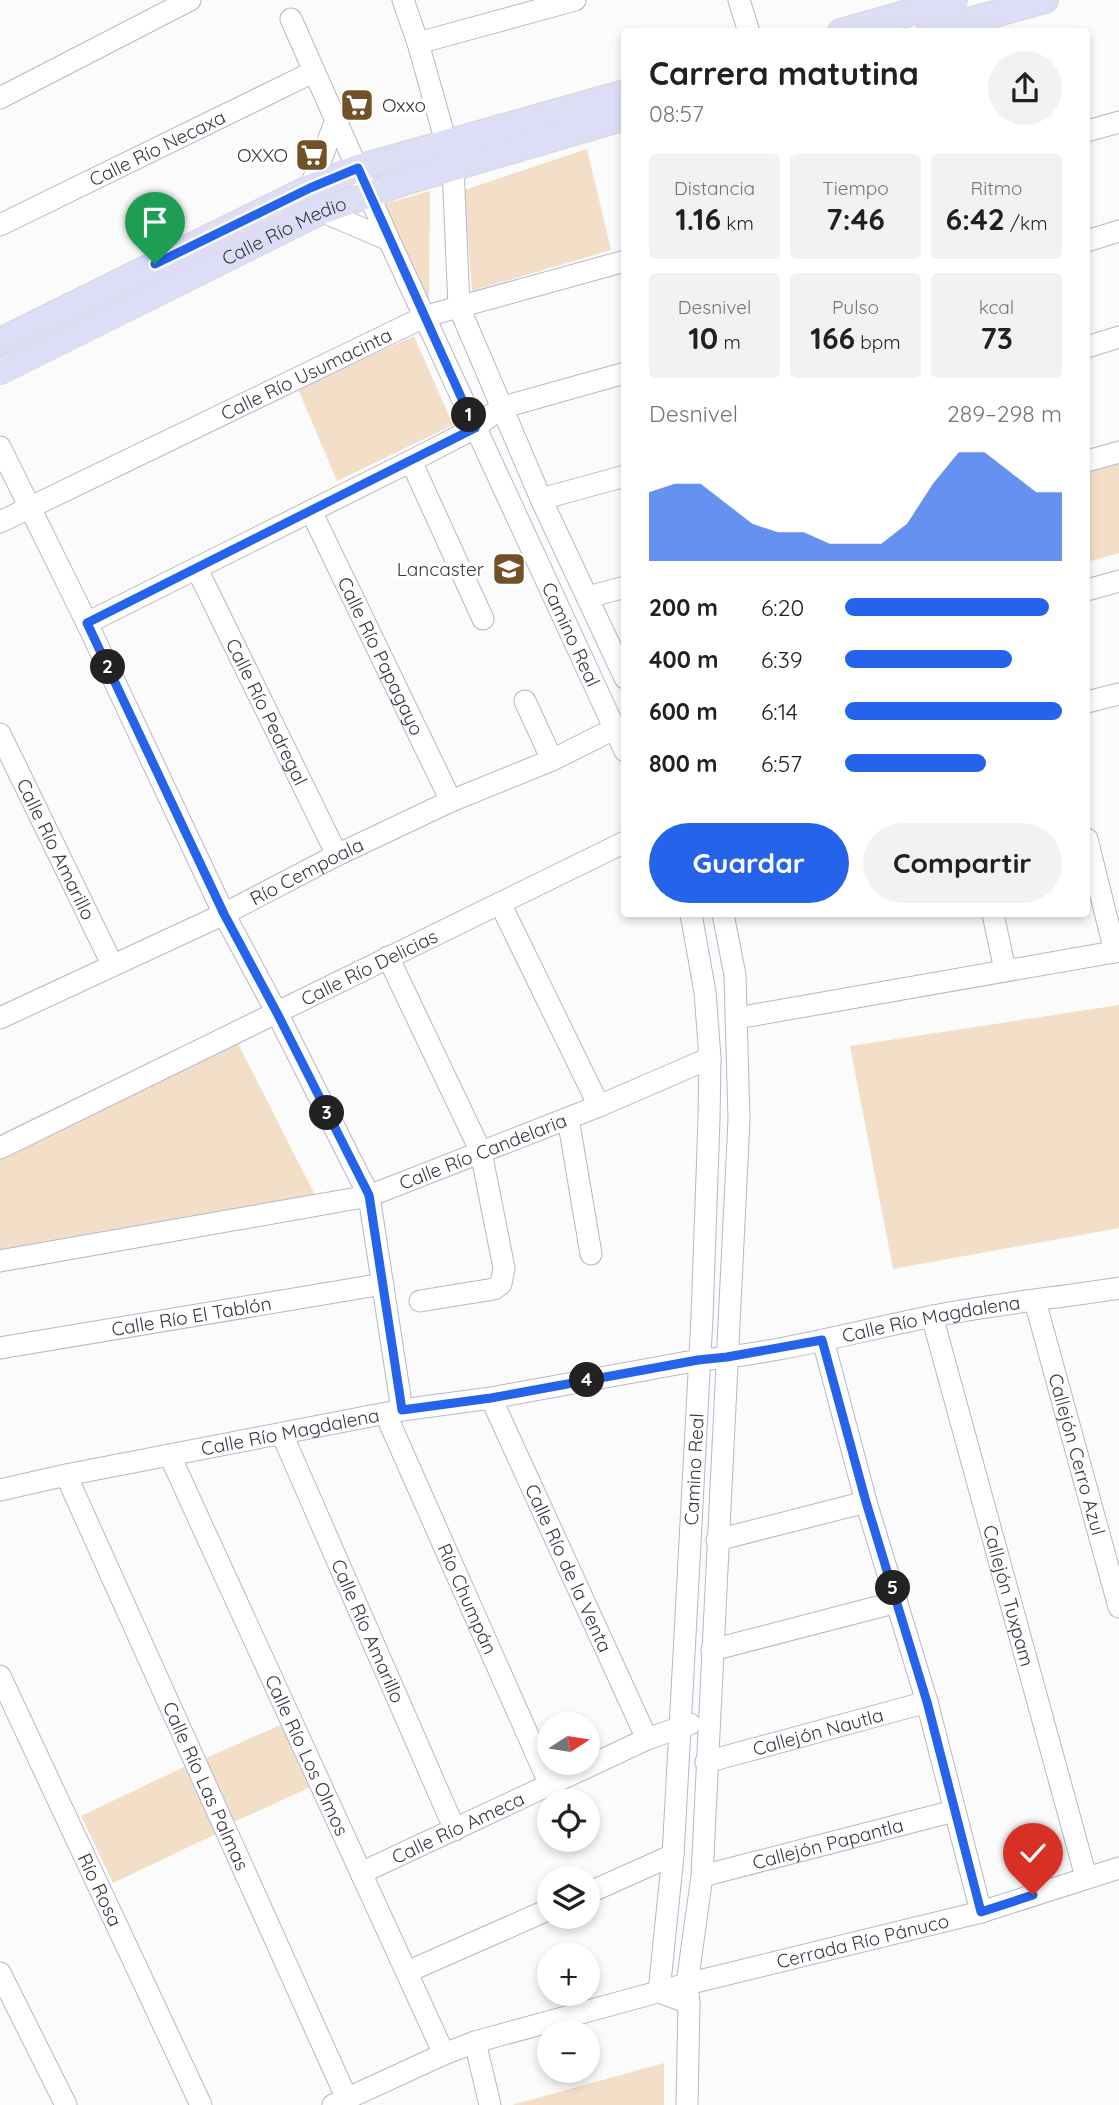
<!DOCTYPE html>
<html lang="es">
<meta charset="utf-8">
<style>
body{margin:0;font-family:Quicksand,sans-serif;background:#f2f2f2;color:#202124;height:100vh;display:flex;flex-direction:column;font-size:26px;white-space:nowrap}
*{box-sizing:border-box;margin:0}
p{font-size:23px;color:#757577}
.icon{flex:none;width:38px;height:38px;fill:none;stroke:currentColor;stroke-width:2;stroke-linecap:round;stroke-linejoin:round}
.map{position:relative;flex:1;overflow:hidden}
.drawer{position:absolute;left:621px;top:28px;width:469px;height:889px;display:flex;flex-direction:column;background:#fff;border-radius:7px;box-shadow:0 4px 10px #0003}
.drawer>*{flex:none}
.needle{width:46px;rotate:78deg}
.controls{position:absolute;left:537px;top:1712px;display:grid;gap:14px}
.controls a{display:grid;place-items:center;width:63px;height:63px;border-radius:50%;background:#fff;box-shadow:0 4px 10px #0003;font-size:35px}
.pin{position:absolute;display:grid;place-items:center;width:60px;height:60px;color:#fff;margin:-72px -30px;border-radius:50% 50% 50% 0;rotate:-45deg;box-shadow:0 0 7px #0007}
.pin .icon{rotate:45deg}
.km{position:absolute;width:35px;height:35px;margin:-18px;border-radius:50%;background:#222;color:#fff;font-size:19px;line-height:35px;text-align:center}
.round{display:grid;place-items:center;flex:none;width:74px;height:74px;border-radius:37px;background:#f2f2f2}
.head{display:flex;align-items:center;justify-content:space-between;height:119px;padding:0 28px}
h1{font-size:32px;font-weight:800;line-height:52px}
.figures{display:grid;grid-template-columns:repeat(3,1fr);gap:10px;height:119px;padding:7px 28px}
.figures div{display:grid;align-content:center;border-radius:7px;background:#f2f2f2;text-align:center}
.figures b{font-size:30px;font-weight:800}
.figures small{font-size:19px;font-weight:400}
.figures p{font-size:19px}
.chart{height:196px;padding:14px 28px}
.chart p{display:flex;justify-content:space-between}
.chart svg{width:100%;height:126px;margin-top:7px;fill:#2563eb;opacity:.7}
.action{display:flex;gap:14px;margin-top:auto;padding:14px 28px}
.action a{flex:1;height:80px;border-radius:42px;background:#2563eb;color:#fff;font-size:28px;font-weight:800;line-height:80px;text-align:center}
.action a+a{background:#f2f2f2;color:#202124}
ul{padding:0 28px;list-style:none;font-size:23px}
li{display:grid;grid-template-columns:112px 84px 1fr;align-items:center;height:52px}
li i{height:18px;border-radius:9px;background:#2563eb}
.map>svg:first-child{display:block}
</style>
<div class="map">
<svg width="1119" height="2105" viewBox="0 0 1119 2105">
<rect width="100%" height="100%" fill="#fbfbfb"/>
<path fill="#f3dfc8" d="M587,149L611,250L472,291L464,190Z
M430,191L429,303L385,204Z
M414,336L453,425L337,481L298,389Z
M1119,447V553L1087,562V456Z
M1119,1005V1228L893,1269L850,1046Z
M228,1024L317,1199L0,1251V1134Z
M287,1722L315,1785L232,1823L204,1759Z
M186,1766L218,1833L113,1883L81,1816Z
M664,2063V2105H512Z"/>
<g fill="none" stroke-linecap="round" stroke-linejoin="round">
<defs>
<g id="minor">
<path d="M403,0L418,43L453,167L459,307L541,499L625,678"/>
<path d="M739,0L749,32"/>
<path id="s1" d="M291,19L389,240L625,751"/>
<path d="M418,43L575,0"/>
<path d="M0,98L190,0"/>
<path d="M1087,131L1119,122"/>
<path d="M310,188L336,120"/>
<path d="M321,211L389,240"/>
<path id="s2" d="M0,225L313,72"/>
<path d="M1087,241L1119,231"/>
<path d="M1087,347L1119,337"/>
<path d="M0,447L87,623L224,914L277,1013L369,1196L402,1410"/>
<path d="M411,461L483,619"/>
<path d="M1087,461L1119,452"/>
<path d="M541,499L625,476"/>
<path id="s3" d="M311,511L451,801"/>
<path id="s4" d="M0,522L426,316L625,261"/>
<path id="s5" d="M197,569L337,855"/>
<path d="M1087,590L1119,581"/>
<path d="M588,597L625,587"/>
<path d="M87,623L411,461L475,428L500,408L625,373"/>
<path d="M525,701L552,760"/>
<path d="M1087,702L1119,694"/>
<path id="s6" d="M0,734L112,964"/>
<path d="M1087,839L1115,952"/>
<path d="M500,903L599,1106"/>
<path d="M993,914L1005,970"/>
<path d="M388,957L481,1152L504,1268L501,1284L494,1289L420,1301"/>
<path id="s7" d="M0,1018L224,914L337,855L451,801L552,760L614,729"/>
<path d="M737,1018L1119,951"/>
<path d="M568,1118L591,1254"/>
<path id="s8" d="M0,1148L625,842"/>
<path id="s9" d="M0,1261L369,1196L599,1106L710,1058"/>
<path id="s10" d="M1035,1301L1119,1607"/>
<path id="s11" d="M932,1316L1086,1877"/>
<path d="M823,1340L866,1502L927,1702L981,1912"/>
<path id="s12" d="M0,1348L383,1284"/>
<path id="s13" d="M491,1398L647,1739"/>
<path id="s14" d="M386,1415L550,1785"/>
<path id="s15" d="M282,1434L455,1830"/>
<path id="s16" d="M170,1456L444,2054"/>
<path id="s17" d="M66,1475L347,2099"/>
<path id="s18" d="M0,1490L66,1475L402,1410L491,1398L699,1360C776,1354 853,1332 929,1317C992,1304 1056,1298 1119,1288"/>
<path d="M717,1540L866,1502"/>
<path d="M712,1650L897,1602"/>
<path id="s19" d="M0,1676L201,2105"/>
<path id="s20" d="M706,1762L927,1702"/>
<path id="s21" d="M361,1873L647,1739L690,1724"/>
<path id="s22" d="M702,1876L954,1811"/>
<path d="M588,1893L673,1855"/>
<path d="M407,1972L550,1909"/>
<path d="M0,1973L66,2105"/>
<path id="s23" d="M689,2003L659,1992L673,1855L680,1729L702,1317L709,1119L710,1058L705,992L691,914"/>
<path d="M475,2042L490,2105"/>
<path id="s24" d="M333,2105L444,2054L475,2042L687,1984L981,1912L1119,1868"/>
<path d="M687,2105L689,2003L687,1984L702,1876L739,1120L735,975L723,914"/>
</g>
<g id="major">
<path d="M841,32L954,0"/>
<path d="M929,32L1045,0"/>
<path d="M0,341L310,188L358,168L625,93"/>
<path id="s25" d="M0,371L321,211L407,181L625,117"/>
</g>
</defs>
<use href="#minor" stroke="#b6b6cf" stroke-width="23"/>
<use href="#major" stroke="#d7d7d9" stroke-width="28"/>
<use href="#minor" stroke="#fff" stroke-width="21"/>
<use href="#major" stroke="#deddf6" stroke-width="26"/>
</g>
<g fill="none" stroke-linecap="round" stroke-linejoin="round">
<defs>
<path id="route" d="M155,264L310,188L358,168L475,428L87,623L224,914L277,1013L369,1195L402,1410L491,1398L698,1360L727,1357L822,1340L866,1502L927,1702L981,1912L1033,1895"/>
</defs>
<use href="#route" stroke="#fff" stroke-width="14"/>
<use href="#route" stroke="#2563eb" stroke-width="9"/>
</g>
<defs>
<symbol id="supermarket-square" viewBox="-11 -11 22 22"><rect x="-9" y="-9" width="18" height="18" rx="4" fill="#715127" stroke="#fff"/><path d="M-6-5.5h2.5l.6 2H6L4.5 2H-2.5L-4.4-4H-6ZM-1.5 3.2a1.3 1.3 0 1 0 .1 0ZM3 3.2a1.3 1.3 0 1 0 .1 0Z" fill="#fff"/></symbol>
<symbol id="school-square" viewBox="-11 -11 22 22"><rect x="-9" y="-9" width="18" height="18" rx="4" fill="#715127" stroke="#fff"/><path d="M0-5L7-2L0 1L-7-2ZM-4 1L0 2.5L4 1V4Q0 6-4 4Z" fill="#fff"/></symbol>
</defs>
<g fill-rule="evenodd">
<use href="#supermarket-square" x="338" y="86" width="38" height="38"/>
<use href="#supermarket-square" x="293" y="136" width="38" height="38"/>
<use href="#school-square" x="490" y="550" width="38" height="38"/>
</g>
<g text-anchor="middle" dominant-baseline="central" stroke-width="7" stroke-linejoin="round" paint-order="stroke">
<g font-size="19" fill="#363640" stroke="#fff" text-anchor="end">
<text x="382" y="105" text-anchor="start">Oxxo</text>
<text x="288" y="155">OXXO</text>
<text x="484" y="569">Lancaster</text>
</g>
<g font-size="19" fill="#363640" stroke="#fff">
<text stroke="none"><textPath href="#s2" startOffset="175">Calle Río Necaxa</textPath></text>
<text stroke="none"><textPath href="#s25" startOffset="317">Calle Río Medio</textPath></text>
<text stroke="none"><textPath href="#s4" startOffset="340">Calle Río Usumacinta</textPath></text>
<text stroke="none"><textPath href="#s1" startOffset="676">Camino Real</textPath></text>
<text stroke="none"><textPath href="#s3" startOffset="161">Calle Río Papagayo</textPath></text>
<text stroke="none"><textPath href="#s5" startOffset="159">Calle Río Pedregal</textPath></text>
<text stroke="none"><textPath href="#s6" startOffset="128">Calle Río Amarillo</textPath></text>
<text stroke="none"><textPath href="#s7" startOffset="340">Río Cempoala</textPath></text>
<text stroke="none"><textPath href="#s8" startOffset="411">Calle Río Delicias</textPath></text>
<text stroke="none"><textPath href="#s9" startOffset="497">Calle Río Candelaria</textPath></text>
<text stroke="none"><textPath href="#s12" startOffset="194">Calle Río El Tablón</textPath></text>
<text stroke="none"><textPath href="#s18" startOffset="947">Calle Río Magdalena</textPath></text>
<text stroke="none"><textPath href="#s18" startOffset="296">Calle Río Magdalena</textPath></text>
<text stroke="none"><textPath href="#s10" startOffset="159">Callejón Cerro Azul</textPath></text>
<text stroke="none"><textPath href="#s23" startOffset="556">Camino Real</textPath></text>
<text stroke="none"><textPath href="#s13" startOffset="187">Calle Río de la Venta</textPath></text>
<text stroke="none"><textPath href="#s11" startOffset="290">Callejón Tuxpam</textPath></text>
<text stroke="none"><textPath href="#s14" startOffset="201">Río Chumpán</textPath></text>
<text stroke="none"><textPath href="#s15" startOffset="215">Calle Río Amarillo</textPath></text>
<text stroke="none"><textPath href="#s20" startOffset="116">Callejón Nautla</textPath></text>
<text stroke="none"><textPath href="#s16" startOffset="329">Calle Río Los Olmos</textPath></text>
<text stroke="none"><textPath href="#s17" startOffset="341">Calle Río Las Palmas</textPath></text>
<text stroke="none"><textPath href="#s21" startOffset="107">Calle Río Ameca</textPath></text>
<text stroke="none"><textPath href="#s22" startOffset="130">Callejón Papantla</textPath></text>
<text stroke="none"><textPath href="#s19" startOffset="236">Río Rosa</textPath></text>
<text stroke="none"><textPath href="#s24" startOffset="556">Cerrada Río Pánuco</textPath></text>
</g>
</g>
</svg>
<div class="controls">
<a><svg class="needle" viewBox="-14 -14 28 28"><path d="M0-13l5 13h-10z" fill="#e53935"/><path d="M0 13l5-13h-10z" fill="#757577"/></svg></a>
<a><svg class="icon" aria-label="locate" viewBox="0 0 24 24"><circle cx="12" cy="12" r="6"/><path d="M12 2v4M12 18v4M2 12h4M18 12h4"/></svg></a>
<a><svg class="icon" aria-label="layers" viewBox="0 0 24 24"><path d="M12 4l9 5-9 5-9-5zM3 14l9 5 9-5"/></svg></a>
<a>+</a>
<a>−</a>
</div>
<div class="pin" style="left:155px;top:264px;background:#1e9e55"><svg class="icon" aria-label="arrive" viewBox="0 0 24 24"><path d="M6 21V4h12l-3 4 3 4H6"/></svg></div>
<div class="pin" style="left:1033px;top:1895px;background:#d93025"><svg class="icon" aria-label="check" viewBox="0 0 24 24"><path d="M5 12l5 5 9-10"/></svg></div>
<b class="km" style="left:469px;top:415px">1</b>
<b class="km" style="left:108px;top:667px">2</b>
<b class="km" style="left:327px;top:1113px">3</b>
<b class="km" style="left:587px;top:1380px">4</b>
<b class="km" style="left:893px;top:1588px">5</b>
<section class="drawer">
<div class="head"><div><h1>Carrera matutina</h1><p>08:57</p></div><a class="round"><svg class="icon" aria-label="share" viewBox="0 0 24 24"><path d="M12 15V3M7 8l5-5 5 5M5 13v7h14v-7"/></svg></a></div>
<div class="figures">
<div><p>Distancia</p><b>1.16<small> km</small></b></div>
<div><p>Tiempo</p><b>7:46</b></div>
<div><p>Ritmo</p><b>6:42<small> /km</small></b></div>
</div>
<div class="figures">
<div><p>Desnivel</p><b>10<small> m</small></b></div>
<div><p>Pulso</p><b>166<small> bpm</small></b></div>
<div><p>kcal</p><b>73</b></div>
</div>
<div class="chart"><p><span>Desnivel</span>289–298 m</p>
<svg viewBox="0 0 160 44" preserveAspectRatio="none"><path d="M0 44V20L10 17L20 17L30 24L40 31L50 34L60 34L70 38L80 38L90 38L100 31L110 17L120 6L130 6L140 13L150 20L160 20V44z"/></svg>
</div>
<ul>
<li><b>200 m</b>6:20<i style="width:94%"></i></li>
<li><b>400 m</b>6:39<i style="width:77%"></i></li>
<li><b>600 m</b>6:14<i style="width:100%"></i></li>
<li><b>800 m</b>6:57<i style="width:65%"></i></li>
</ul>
<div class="action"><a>Guardar</a><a>Compartir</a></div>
</section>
</div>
